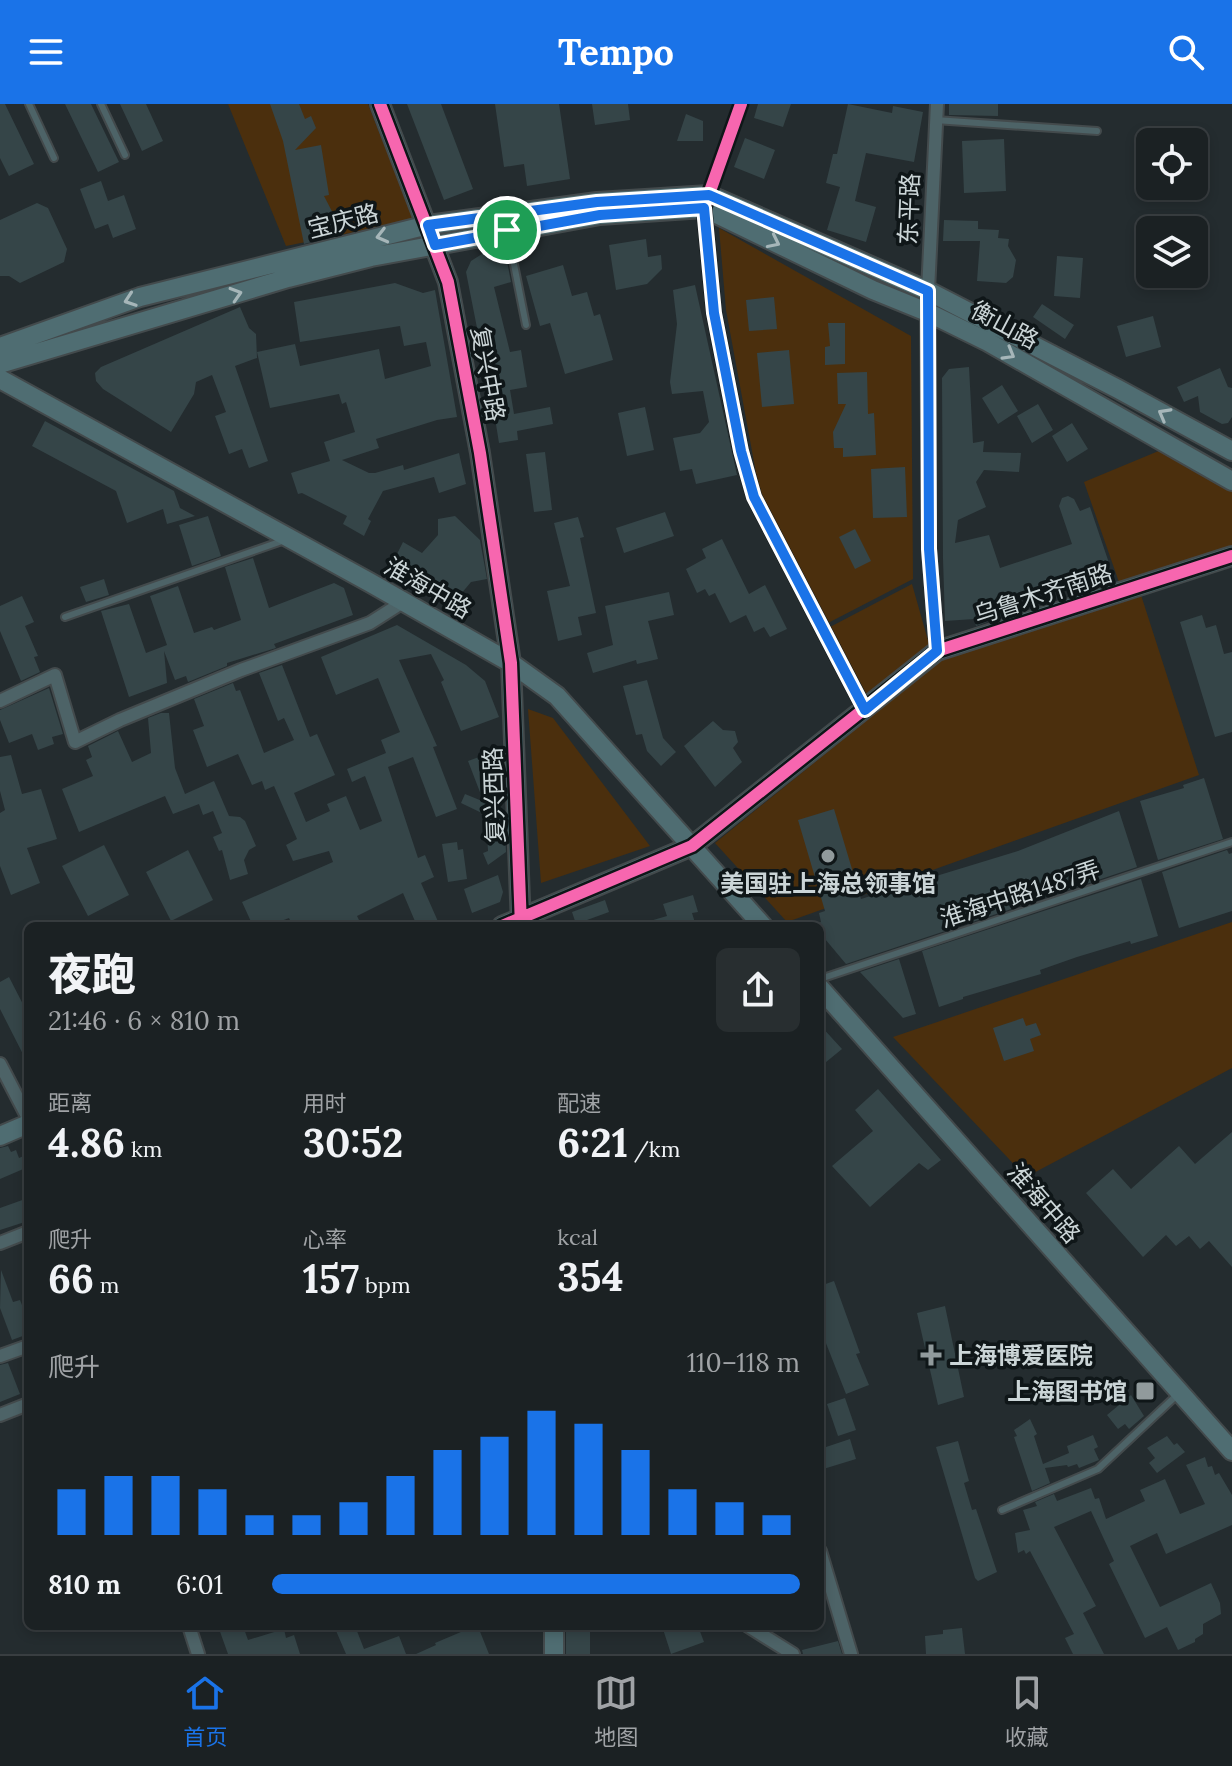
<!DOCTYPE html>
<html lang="zh">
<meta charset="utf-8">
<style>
body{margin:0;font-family:Lora,"Noto Sans SC",serif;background:#282e30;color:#f1f3f6;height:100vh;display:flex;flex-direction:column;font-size:30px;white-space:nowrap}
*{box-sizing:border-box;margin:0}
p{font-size:26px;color:#a0a3a6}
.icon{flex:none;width:44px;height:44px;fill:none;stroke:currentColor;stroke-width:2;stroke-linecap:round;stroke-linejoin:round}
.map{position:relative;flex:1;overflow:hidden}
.panel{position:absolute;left:24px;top:818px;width:800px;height:708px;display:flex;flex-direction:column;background:#1b2123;border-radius:12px;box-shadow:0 4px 12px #0003,0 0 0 2px #393e41}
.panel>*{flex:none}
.controls{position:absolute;left:1136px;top:24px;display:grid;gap:16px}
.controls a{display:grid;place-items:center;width:72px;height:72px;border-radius:12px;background:#1b2123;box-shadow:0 4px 12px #0003,0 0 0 2px #393e41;font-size:40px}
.pin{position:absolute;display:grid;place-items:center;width:68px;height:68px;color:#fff;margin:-34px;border:4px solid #fff;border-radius:50%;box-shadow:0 2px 8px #0007}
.round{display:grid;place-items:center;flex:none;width:84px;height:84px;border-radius:12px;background:#282e30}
.overview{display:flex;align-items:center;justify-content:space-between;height:136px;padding:0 24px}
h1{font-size:44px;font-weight:800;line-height:60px}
.metrics{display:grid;grid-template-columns:repeat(3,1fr);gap:12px;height:136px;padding:8px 24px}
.metrics div{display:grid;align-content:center}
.metrics b{font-size:40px;font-weight:800}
.metrics small{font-size:22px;font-weight:400}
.metrics p{font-size:22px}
.chart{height:224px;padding:16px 24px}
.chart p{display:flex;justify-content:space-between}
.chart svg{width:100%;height:144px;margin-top:8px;stroke:#1a73e8;stroke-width:6}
ul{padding:0 24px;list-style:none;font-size:26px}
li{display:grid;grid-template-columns:128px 96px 1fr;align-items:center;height:60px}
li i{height:20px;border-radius:10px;background:#1a73e8}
header{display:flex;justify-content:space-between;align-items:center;height:104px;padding:0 24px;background:#1a73e8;color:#fff;font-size:36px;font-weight:800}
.menu{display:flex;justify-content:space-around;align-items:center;height:112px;border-top:2px solid #393e41;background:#1b2123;font-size:22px;color:#a0a3a6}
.menu a{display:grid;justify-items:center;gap:4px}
.menu .selected{color:#1a73e8}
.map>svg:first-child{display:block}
</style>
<header><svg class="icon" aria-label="menu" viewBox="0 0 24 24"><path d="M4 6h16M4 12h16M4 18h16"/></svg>Tempo<svg class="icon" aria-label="search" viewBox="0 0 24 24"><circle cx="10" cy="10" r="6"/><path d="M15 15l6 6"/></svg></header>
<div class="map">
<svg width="1232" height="1550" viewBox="0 0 1232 1550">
<rect width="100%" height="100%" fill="#242c2f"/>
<path fill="#4b2f0d" d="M228,0H368L414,116L286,142Z
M719,124L911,232L913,475L828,519L759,385L726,206Z
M1161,346L1232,385V445L1120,481L1084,378Z
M912,480L929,540L868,593L830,523Z
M1141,491L1199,671L787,818L715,739L940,557Z
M528,605L553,614L650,742L541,779Z
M1232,818V964L1026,1073L893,933Z"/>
<path fill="#354548" d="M0,0H5L34,60L9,72L0,54Z
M65,0H91L119,58L98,68Z
M120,0H146L163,37L142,47Z
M270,0H299L305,15L311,12L316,24L295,46L321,41L329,91L324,92L337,117L338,131L304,140L283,37Z
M407,0H441L473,85L444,96Z
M495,0H559L570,75L527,82L524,60L504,63Z
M592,0H628L630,16L595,21Z
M758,0H791L783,23L754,14Z
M848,0L892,9L893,2L923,8L914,58L866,49L855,97L876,103L866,138L827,126L840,83L826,79L833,50H837Z
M949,0H998V12L949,11Z
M686,10L703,17V37H677Z
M745,34L775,46L764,75L734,63Z
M1004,35L1006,87L964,89L962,37Z
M101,77L108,97L124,91L136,125L113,134L108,120L95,125L80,85Z
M37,99L48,104L67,145L64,158L20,179L9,172H0V116Z
M944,116L978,117V125L999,126L998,134L1009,135L1008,142L1016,156L1013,173L1006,179L977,177L980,137H943Z
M646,135L648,153L661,151L662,165L647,180L616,186L609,141Z
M501,147L506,152L511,178L494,183L510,248L521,246L527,283L510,286L514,310L550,303L553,320L517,327L518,336L499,339L489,277L497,276L490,232L479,234L466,168L471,157L482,150Z
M1057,152L1083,154L1080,194L1054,192Z
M563,161L572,192L587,188L594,212L600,210L613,256L565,270L550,219L540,222L526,172Z
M395,179L423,189L435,186L457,313L437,316L376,335L379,344L342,356L369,369H375L403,361L404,366L459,349L466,380L439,389L434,373L383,387L368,415L371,417L364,432L343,420L347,412L302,389L298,390L291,369L330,357L324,338L355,328L346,298L342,300L339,290L270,304L257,248L295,240L300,262L379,245L385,275L431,262L426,238L404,242L400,222L300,238L294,198Z
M695,181L737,371L696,380L692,365L680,367L673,334L700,329L709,318L703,287L672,290L670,278L677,220L673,186Z
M774,193L777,225L749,227L746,196Z
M1042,200L1074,221L1065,235L1033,213Z
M240,203L249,224L256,230L257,254L235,262L268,357L249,364L242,345L229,350L215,312L226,308L212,271L196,278L194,290L171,328L103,285L96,277L95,269L101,263Z
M1153,212L1161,243L1126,253L1117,222Z
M828,219H845V260L825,261V243L830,242Z
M789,246L794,300L762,303L757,249Z
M969,263L973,339L984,337L983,348L1021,349L1019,368L984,366L976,378L986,403L958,416L955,439L989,431L1000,464L1072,440L1059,402L1062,394L1068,392L1074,395L1080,407L1090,403L1109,459L1009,495L1014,508L976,522L974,515L945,517L943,455L942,274L949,265Z
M1220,264L1228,283L1232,284V313L1228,319L1222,320L1200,308L1198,292L1184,298L1177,283Z
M867,268L868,310L874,309L876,351L843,353V344H834L833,328L846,300H838L837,269Z
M1002,281L1018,307L998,320L982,294Z
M1038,300L1053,326L1032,339L1017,312Z
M645,303L654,346L627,352L618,309Z
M45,317L174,387L180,404L195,412L167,420L163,405L127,419L116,387L32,342Z
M1072,319L1088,345L1067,358L1052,332Z
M545,348L552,406L534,408L526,350Z
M905,363L907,413L873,414L871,365Z
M665,408L674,432L624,449L616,424Z
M208,412L221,452L192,462L179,421Z
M455,412L480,436L487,475L471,478L455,497L417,475L396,452L403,438L422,449L438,431V415Z
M578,413L584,433L580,434L596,509L578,513L582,531L558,537L547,487L570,482L554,419Z
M855,425L871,457L855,465L839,433Z
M722,435L749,490L765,481L787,525L770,533L764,523L754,528L746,511L730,519L715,489L709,492L705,485L697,489L686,465L706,454L702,445Z
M253,454L269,504L334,479L344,484L353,511L274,540L276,544L227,559V562L188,578L186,572L175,576L164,547L167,579L129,593L101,507L129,500L146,549L167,541L150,492L178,482L194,529L212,523L214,526L241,516L225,463Z
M104,475L109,491L86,498L80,483Z
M669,488L674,511L648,517L658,555L637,560L636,556L593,569L587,549L613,541L605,502Z
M22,492L34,518L25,522L38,552L34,553L40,568L21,577L0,527V502Z
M1202,511L1206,524L1216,521L1224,550L1232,548V628L1215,633L1180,518Z
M397,521L466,561L485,577L499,613L461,627L441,578L444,576L431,550L399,556L437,642L433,643L457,705L436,713L413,653L388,663L418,754L425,751L434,773L421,779L440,822H417L403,789L357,812L362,822H293L289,814L268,822H253L242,798L333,758L329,747L293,757L286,741L297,735L274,682L265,686L262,677L252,681L238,650L207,663L193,626L204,622L194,595L233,579L236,587L240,586L264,649L294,636L284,614L278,617L259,569L282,561L310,633L317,630L335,671L294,689L306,718L330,707L327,700L346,692L360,726L382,717L365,672L352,678L347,665L386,649L381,636L400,628L378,574L336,591L321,553Z
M647,576L663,634L676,648L661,662L647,647L642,630L636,631L623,582Z
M49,584L63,630L52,633L54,640L38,646L32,630L9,639L0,616V606Z
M161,609H169L175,664L185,690L214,677L229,712L240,713L245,717L256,742L249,746L244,756L248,770L230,776L222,746L219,747L213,733L222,729L213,707L203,711L199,700L173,710L165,692L79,728L62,685L93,672L86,656L92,653L88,642L118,627L132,658L151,649L148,614Z
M713,617L723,626L735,627L738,638L733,644L742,658L715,683L684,642Z
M490,649L495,664L498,663L504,681L483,696L468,657Z
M11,651L22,690L41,685L57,735L27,744L40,779L11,791L0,762V709L5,706L0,687V653Z
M1204,674L1223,735L1158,756L1140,697L1184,684L1183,681Z
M465,690L504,706L506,748L488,761L483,749L488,747L486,711L461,699Z
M834,705L861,795L1018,747L1119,707L1137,763L846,860L820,829V822L813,821L821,818L819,809L825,807L798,716Z
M457,738L458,746L463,745L467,775L448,778L442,740Z
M104,741L129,791L88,812L62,762Z
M188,746L213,796L171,817L146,768Z
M1227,746L1229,750L1232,749V807L1179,824L1162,768Z
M498,771L503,788L500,798L472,809L464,785Z
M1141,775L1158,832L1131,840L1130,837L1077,853L1040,866L1041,870L963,893V895L939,903L922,847Z
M693,791L698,808L692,809L696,822H643V819L667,812L663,800Z
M605,796L609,808L576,820L572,808Z
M899,855L916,910L903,914L860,868Z
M9,873L28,910V960L0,905V878Z
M1023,914L1026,922L1036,919L1041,931L1030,935L1034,947L1004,957L993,924Z
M820,921L842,945L820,963Z
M878,985L941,1056L928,1066L919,1059L870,1103L832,1062L873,1027L855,1006Z
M1232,1028V1163L1209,1137L1200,1145L1189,1132L1176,1142L1166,1131L1143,1153L1086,1089L1113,1065L1131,1085L1179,1042L1195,1060Z
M8,1042L11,1048L16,1046L19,1054L28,1050V1063L0,1075V1044Z
M28,1094V1117L0,1126V1104Z
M1,1166L13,1198L20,1196L28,1216V1230L12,1236L0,1204Z
M834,1177L860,1249L856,1250L869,1281L846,1290L820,1224V1182Z
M945,1202L964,1293L938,1301L917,1209Z
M8,1259L20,1290L0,1298V1261Z
M1131,1291L1144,1312L1129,1325L1125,1320L1118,1325L1107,1311Z
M845,1294L856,1326L838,1332L827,1300Z
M1030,1315L1037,1330L1034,1332L1043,1360L1069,1349L1067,1342L1093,1331L1098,1343L1094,1345L1099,1356L1079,1364L1077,1360L1068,1363L1067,1361L1045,1364L1050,1379L1032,1387L1014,1333L1017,1332L1014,1326Z
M1167,1332L1174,1341L1177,1339L1185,1348L1157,1369L1149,1359L1155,1354L1147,1344Z
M850,1335L856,1355L820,1366V1345Z
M958,1337L969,1377L964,1379L972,1406L976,1405L997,1468L978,1477L975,1474L936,1343Z
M1205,1353L1208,1363L1212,1362L1215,1371L1219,1369L1232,1391V1421L1166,1450L1157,1429L1130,1442L1160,1503L1211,1479L1220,1499L1221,1510L1203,1520V1530L1195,1535V1538L1178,1546L1167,1523L1145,1534L1109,1460L1114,1457L1091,1407L1054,1423L1096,1502L1083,1509L1104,1550H1073L1065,1534L1074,1530L1030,1447L1026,1450L1024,1446L1018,1449L1015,1429L1030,1426L1023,1406L1037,1402L1035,1398L1054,1390L1057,1397L1091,1384L1095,1395L1099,1394L1106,1415L1145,1397L1140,1386L1165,1375L1180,1410L1205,1400L1186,1361Z
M218,1522H243L248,1536L284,1525L286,1534L294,1531L300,1550H228Z
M334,1522H355L364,1545L399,1532L406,1550H346Z
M475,1522L479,1525L489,1550H416L436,1541L435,1539Z
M571,1522H590V1550H566V1525H572Z
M662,1522H698L704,1538L671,1550Z
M962,1524L965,1550H926L925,1532L943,1530V1526Z
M838,1537L842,1550H803L802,1546Z"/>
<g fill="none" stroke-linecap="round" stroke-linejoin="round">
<defs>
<path id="lane" d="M29,0L54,54
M101,0L125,51
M935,16L1097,27
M508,130L526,221
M65,513L282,437
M820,875L1232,738
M1002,1406L1098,1365L1177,1291"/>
<path id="street" d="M741,0L704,104L714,209L741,347L754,393L865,606
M937,547L929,445L927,208L937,0
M0,597L55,571L75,638L120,616L241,566L370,519L403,498
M0,960L28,1014
M0,1139L28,1128
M0,1252L28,1242
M0,1311L28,1300
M820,1447L851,1550
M189,1522L198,1550
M748,1522L793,1550"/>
<path id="secondary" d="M380,0L448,178L480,349L511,559L521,822
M0,243L140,193L428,121L597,98L709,91L928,187L1118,285L1232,347
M0,260L288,174L371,153L600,111L704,104L873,186L927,208L988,238L1232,377
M0,275L369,478L511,559L557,592L763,822
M502,822L692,742L937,547L1232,452
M820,884L1232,1347
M0,1032L28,1020
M554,1522V1550"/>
</defs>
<use href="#lane" stroke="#434a4c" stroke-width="10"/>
<use href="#street" stroke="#434a4c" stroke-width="16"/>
<use href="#secondary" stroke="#434a4c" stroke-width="22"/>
<use href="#lane" stroke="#4d6367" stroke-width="6"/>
<use href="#street" stroke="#4d6367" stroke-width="12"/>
<use href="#secondary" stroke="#4f6d72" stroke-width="18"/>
<defs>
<path id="cycleway" d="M380,0L448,178L480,349L511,559L521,822
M741,0L704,104L714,209L741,347L754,393L865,606
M502,822L692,742L937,547L1232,452"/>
</defs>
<use href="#cycleway" stroke="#0f1618" stroke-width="17"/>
<use href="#cycleway" stroke="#f766af" stroke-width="12"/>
</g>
<defs><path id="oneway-chevron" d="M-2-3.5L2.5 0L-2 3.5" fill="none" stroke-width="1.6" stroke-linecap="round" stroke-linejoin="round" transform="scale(2)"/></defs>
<g stroke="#a6b6b9">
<use href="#oneway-chevron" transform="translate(382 132) rotate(166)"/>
<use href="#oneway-chevron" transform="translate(774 138) rotate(26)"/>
<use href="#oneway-chevron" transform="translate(236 190) rotate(-17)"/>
<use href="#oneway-chevron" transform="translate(130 196) rotate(161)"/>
<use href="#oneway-chevron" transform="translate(1009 250) rotate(30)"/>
<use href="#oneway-chevron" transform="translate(1164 310) rotate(-151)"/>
</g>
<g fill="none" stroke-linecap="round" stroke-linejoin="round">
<defs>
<path id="route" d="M709,91L928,187L929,445L937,547L865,606L754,393L741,347L714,209L704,104L600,111L435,141L428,121L597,98Z"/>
</defs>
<use href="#route" stroke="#fff" stroke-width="16"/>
<use href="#route" stroke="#1a73e8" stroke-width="10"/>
</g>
<g fill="#919a9c" stroke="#0f1618" stroke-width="3">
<circle cx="828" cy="752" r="8"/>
<path d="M927 1239h8v8h8v8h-8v8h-8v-8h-8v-8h8z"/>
<rect x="1135" y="1277" width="20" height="20" rx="4"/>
</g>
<g text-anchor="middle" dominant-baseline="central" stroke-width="7" stroke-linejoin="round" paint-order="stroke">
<g font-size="24" fill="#cbd5d7" stroke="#0f1618">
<text transform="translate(909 105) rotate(-88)">东平路</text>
<text transform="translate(343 117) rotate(-14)">宝庆路</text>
<text transform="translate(1005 221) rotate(28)">衡山路</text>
<text transform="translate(488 270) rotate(80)">复兴中路</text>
<text transform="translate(428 484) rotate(30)">淮海中路</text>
<text transform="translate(1043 490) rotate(-18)">乌鲁木齐南路</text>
<text transform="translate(494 691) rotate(-92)">复兴西路</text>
<text transform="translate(1020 790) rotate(-18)">淮海中路1487弄</text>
<text transform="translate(1044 1099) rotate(49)">淮海中路</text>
</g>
<g font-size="24" font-weight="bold" fill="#cbd5d7" stroke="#0f1618">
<text x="828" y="779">美国驻上海总领事馆</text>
<text x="949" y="1251" text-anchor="start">上海博爱医院</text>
<text x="1127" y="1287" text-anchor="end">上海图书馆</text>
</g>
</g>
</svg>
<div class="controls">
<a><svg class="icon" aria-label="locate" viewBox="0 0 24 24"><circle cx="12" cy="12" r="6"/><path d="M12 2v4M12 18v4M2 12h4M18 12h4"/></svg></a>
<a><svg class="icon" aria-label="layers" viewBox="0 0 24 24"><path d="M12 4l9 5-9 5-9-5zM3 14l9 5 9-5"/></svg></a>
</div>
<div class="pin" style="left:507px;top:126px;background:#1e9e55"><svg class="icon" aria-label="arrive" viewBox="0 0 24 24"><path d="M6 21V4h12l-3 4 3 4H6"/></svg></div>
<section class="panel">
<div class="overview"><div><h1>夜跑</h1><p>21:46 · 6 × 810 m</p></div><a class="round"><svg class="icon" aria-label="share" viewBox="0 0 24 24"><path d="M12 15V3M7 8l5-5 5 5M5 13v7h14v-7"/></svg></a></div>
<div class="metrics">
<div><p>距离</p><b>4.86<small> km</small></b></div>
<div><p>用时</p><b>30:52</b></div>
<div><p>配速</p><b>6:21<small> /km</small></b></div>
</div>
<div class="metrics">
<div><p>爬升</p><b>66<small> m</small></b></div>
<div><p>心率</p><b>157<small> bpm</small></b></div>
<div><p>kcal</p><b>354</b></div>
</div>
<div class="chart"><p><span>爬升</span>110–118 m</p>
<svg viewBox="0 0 160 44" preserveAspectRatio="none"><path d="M5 44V30M15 44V26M25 44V26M35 44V30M45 44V38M55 44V38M65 44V34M75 44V26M85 44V18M95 44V14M105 44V6M115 44V10M125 44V18M135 44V30M145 44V34M155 44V38"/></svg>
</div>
<ul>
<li><b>810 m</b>6:01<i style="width:100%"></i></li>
</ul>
</section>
</div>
<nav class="menu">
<a class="selected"><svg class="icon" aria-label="home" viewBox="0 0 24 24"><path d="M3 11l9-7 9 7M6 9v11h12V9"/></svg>首页</a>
<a><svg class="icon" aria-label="map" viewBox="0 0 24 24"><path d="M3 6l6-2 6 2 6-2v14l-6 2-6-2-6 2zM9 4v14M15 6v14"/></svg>地图</a>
<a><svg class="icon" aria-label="saved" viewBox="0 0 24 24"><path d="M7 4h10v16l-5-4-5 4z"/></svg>收藏</a>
</nav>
